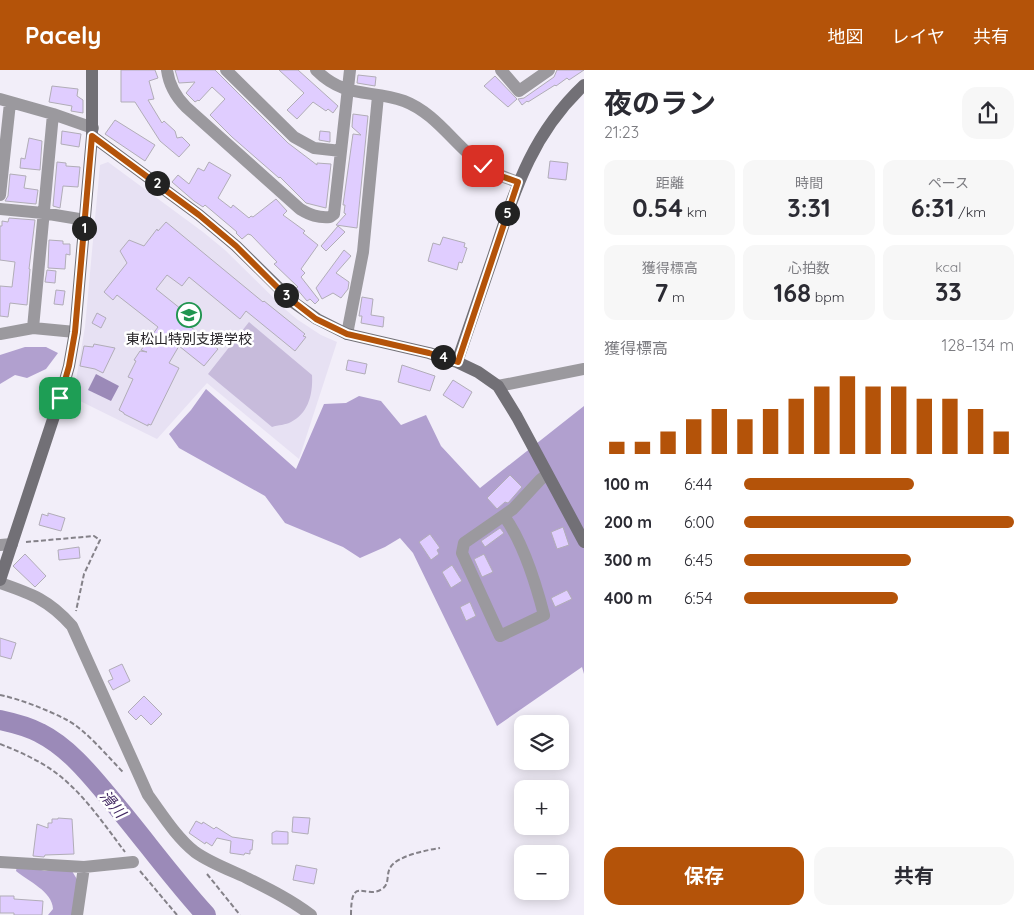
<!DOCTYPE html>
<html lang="ja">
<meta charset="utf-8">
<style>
body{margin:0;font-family:Quicksand,"Noto Sans JP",sans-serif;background:#f7f7f7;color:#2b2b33;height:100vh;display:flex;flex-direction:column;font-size:19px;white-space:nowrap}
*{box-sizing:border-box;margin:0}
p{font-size:16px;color:#7c7c81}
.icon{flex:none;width:28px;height:28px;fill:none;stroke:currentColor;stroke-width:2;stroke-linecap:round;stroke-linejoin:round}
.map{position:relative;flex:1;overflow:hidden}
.panel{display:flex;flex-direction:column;background:#fff;width:450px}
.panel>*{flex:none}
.controls{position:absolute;left:514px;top:645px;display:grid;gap:10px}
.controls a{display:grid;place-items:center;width:55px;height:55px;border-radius:10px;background:#fff;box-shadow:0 2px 12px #0003;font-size:25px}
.pin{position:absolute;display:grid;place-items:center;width:42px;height:42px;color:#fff;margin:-21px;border-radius:10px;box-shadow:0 2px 8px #0006}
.km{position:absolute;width:25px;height:25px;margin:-12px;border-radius:50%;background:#222;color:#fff;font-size:14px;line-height:25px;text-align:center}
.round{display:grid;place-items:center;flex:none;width:52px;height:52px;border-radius:15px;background:#f7f7f7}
.head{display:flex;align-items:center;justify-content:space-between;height:85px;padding:0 20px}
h1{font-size:28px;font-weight:700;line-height:38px}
.figures{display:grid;grid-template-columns:repeat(3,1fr);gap:8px;height:85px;padding:5px 20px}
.figures div{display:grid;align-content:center;border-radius:12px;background:#f7f7f7;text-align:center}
.figures b{font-size:25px;font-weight:700}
.figures small{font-size:14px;font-weight:400}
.figures p{font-size:14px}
.chart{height:140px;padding:10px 20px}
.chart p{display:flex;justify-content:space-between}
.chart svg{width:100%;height:90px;margin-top:5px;stroke:#b45309;stroke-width:6}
.primary-button{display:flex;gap:10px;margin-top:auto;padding:10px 20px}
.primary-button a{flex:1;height:58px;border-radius:15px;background:#b45309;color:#fff;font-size:20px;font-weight:700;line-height:58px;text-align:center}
.primary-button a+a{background:#f7f7f7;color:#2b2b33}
ul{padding:0 20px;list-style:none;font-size:16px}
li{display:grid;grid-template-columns:80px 60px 1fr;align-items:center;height:38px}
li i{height:12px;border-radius:6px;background:#b45309}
header{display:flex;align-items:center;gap:30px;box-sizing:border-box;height:70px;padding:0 25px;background:#b45309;color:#fff}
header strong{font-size:24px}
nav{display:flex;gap:28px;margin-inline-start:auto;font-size:18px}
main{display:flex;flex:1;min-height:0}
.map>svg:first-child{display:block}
</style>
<header>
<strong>Pacely</strong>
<nav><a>地図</a><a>レイヤ</a><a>共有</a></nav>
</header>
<main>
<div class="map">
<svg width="584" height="845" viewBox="0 0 584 845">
<rect width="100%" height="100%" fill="#f2eef9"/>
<path fill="#e7e1f3" d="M108,92L203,162L225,180L286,240L298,250L321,265L337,272L299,389L207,313L157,369L76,329L75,316L85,257L100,95Z"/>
<path fill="#c7bbdb" d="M249,252L312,305C313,323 309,343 291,352C286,355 278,355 272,357L208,304Z"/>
<path fill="#b1a0cf" d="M25,277H46L58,283L46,299L27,308L15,305L0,314V285Z
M206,319L296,399L324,334L346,333L359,326L381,331L401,355L426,345L441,376L480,418L584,336V604L582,597L497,656L413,483L400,468L385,477L360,488L343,477L285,453L265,426L179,378L169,364L191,340Z
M17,796L30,797L45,801L55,799L72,801L78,811L72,845H48L53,839C52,821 29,812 16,801Z"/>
<path fill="#9b8ab8" d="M96,304L119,316L111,331L88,320Z"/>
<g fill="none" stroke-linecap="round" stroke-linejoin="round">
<path stroke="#9b8ab8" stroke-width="20" d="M0,650C14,653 27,656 40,663C70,678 93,708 114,733C145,770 173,809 206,845"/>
</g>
<path fill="#e0cdff" stroke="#b1adb7" d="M121,0H155L158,8L149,11L154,29L148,30L162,53L164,51L175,61L177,68L182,67L190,75L179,87L160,71L135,32H121Z
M175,0H215L288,73L317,95V93L331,94L326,138L306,133L280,107L279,108L232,67L210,45L225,29L212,17L199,31L198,30L195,32L186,23L195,12L179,13Z
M279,0H298L338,36L333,43L328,39L326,41L313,32L297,49L287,40L304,23Z
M557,0H584L569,10L567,8L556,16L555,15L528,32L527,31L522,35L518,29L524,28L554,7Z
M358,5L376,7L375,16L357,13Z
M495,6L517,29L508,37L484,16Z
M52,16L78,19L77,26L83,30V43L71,41L72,36L49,32Z
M353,44L368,46L357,158L336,155L346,144L344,143L345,135H343L353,64L361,65L352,57Z
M115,50L155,75L145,91L105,64Z
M62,61L81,64L79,77L61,74Z
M320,61L330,62V72L319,70Z
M29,68L42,71L40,100L20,98L21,88L25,89Z
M550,91L568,93L566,110L548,108Z
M57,92L66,93V96L80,97L78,117L63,116L60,138L53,136Z
M209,92L231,105L218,128L231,138L233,135L249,148L251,146L253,147L276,129L287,141L283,145L305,161L303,163L318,175L301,199L305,203L301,207L319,230L315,234L310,229L307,231L296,218L298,217L274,194L277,192L251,165L248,164L242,169L236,163L237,162L205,135L203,137L194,131L172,112L178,105L189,114L198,98L204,101Z
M10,104L26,106L24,118L38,120L36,134L5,131L8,126Z
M9,148L35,150L29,199H30L27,235L10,233L8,247L0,246V216L12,217L15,192L0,190V156H2V151L8,152Z
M166,152L263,232L264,231L305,264L303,266L306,267L295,281L246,241L240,249L189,207L182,216L167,205L156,219L186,243L181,249L218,279L204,296L179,276L169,293L179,298L151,355L148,354V356L124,344V343L119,340L133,309L128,307L136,291L134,290L140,281L147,282L141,280L158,257L117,225L113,230L104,222L127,193L120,181L129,170L144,176L157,159L158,161Z
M338,156L345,162L326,181L321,176Z
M443,167L465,173L464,177L467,178L462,193L459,192L457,200L428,191L433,173L440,175Z
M49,170L63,171V174H70V185L66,184L65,199L48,198Z
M344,180L351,186L336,203L349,212L348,219L341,228L333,223L322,229L316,218Z
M47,200L56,201L55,213L45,212Z
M56,220L65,221L63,235L54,234Z
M362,227L373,229L371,245L384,247L383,257L361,253L362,246H359Z
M97,243L106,248L101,258L92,253Z
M94,274L115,278L103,303L95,299L80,296L84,276L93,277Z
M348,290L367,294L365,304L346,300Z
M402,295L435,306L430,321L398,312Z
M453,310L472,322L463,338L443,325Z
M510,405L522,417L508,433L505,432L497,439L487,428Z
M48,443L65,448L61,461L39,455L42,444L48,446Z
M563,457L569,475L557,479L551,462Z
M500,458L504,463L485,477L481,471Z
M430,464L440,478L437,480L439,484L431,490L419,472Z
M79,477L80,488L59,490L58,480Z
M25,484L46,506L35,517L13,496Z
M484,484L493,502L482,507L474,489Z
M452,495L462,511L451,518L442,502Z
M567,520L572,529L555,537L551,528Z
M470,532L476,546L466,551L460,537Z
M0,568L16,573L11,589L0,586Z
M122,594L130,611L113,620L108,611L113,609L109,600Z
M144,626L162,644L151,655L141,645L136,650L128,642Z
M293,747L310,748L308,764L292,762Z
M58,748L72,749L74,784L45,785L44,787L33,786L37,754L48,758V753H52V749H58Z
M196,751L202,754L203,752L214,759L216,757L232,767L253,770L252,780H250V784L245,783L244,785L230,783L231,771L217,768L212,776L206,772L205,774L189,763Z
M276,761L288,762V774H272V763Z
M296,795L317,799L314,814L293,810Z
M0,826H14V829L43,831L42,845H14V843H0Z"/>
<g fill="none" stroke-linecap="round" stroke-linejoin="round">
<path stroke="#848188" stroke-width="2" stroke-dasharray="5 2.5" stroke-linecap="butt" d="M26,472L94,466L100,470L84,504L76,541
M0,625C20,629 48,640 67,650C86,660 108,687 124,703
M0,674C18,681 36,689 52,700C82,721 103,753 125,782
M140,801L177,845
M207,804L240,845
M351,845C351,804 365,830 382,819C390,814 386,805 390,798C396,786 427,780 440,778"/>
<path stroke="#9b999e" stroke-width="12" d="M167,0C169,15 175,26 186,37L300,139C310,145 318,148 330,147L334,144L350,0
M226,0L294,67L314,78L341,81
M316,0C345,29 370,19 404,31C436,43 456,77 483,96C494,104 506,108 518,112
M501,0L519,21L549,0
M0,29L53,44L93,58
M0,125L10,33
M0,139L43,143L85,150
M33,258L53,44
M0,264L33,258L75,262
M347,264L363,182L378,26
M498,316L584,299
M504,446C523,472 536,514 544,545L500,566L462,483L464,473L513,439L540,410L547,404
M0,475L12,474
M0,513C32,524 49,530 72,556L148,725C162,744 176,767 195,782C209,792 227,799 243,806C267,818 290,829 311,845
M0,792L84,797L133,792
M77,845L84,797"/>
<path stroke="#727076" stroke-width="12" d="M92,66L199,145L236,176L293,232L317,249L347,264L429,283L457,292L478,302L498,316L517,347L584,472
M457,292C469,257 481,222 493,187C515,120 531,65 584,15
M0,510L60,328L69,296L75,262L92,66V0"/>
</g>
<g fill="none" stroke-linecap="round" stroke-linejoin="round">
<defs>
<path id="route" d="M60,328L69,296L75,262L92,66L199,145L236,176L285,225L316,249L347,264L429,283L458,292L518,112L498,105L483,96"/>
</defs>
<use href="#route" stroke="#fff" stroke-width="10"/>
<use href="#route" stroke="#b45309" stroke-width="6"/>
</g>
<defs>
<symbol id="school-ring" viewBox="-11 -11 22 22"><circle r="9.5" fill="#fff" stroke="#219550" stroke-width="1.5"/><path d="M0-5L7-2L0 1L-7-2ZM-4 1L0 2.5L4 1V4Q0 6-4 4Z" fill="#219550"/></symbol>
</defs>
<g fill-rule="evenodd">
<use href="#school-ring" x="175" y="231" width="28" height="28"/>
</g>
<g text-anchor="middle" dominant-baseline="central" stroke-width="5" stroke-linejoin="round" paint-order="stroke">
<g font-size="14" fill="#272529" stroke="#fff">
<text x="189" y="269">東松山特別支援学校</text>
</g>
<g font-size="15" font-style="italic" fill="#422862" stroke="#fff">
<text transform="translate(113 734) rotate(50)">滑川</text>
</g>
</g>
</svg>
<div class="controls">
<a><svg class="icon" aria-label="layers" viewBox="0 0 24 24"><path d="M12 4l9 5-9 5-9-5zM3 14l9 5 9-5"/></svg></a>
<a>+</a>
<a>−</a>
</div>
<div class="pin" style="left:60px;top:328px;background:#1e9e55"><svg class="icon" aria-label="arrive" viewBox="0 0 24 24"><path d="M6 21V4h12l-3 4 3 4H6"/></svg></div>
<div class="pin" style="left:483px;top:96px;background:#d93025"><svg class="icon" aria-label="check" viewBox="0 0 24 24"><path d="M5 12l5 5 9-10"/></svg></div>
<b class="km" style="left:84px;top:158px">1</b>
<b class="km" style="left:157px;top:113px">2</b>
<b class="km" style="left:286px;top:225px">3</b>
<b class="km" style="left:443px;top:287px">4</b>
<b class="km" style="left:507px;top:143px">5</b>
</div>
<section class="panel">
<div class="head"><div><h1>夜のラン</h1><p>21:23</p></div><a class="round"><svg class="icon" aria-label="share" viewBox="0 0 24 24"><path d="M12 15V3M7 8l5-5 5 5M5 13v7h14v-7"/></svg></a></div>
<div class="figures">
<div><p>距離</p><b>0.54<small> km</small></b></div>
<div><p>時間</p><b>3:31</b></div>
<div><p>ペース</p><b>6:31<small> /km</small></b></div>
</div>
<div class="figures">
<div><p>獲得標高</p><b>7<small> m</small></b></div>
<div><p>心拍数</p><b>168<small> bpm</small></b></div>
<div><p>kcal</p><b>33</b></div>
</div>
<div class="chart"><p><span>獲得標高</span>128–134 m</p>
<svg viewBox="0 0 160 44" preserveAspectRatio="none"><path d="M5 44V38M15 44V38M25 44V33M35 44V27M45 44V22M55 44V27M65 44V22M75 44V17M85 44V11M95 44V6M105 44V11M115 44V11M125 44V17M135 44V17M145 44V22M155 44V33"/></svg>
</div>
<ul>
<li><b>100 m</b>6:44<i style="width:63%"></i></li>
<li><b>200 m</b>6:00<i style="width:100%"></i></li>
<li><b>300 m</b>6:45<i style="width:62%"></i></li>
<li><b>400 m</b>6:54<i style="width:57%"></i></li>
</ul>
<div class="primary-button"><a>保存</a><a>共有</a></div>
</section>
</main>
